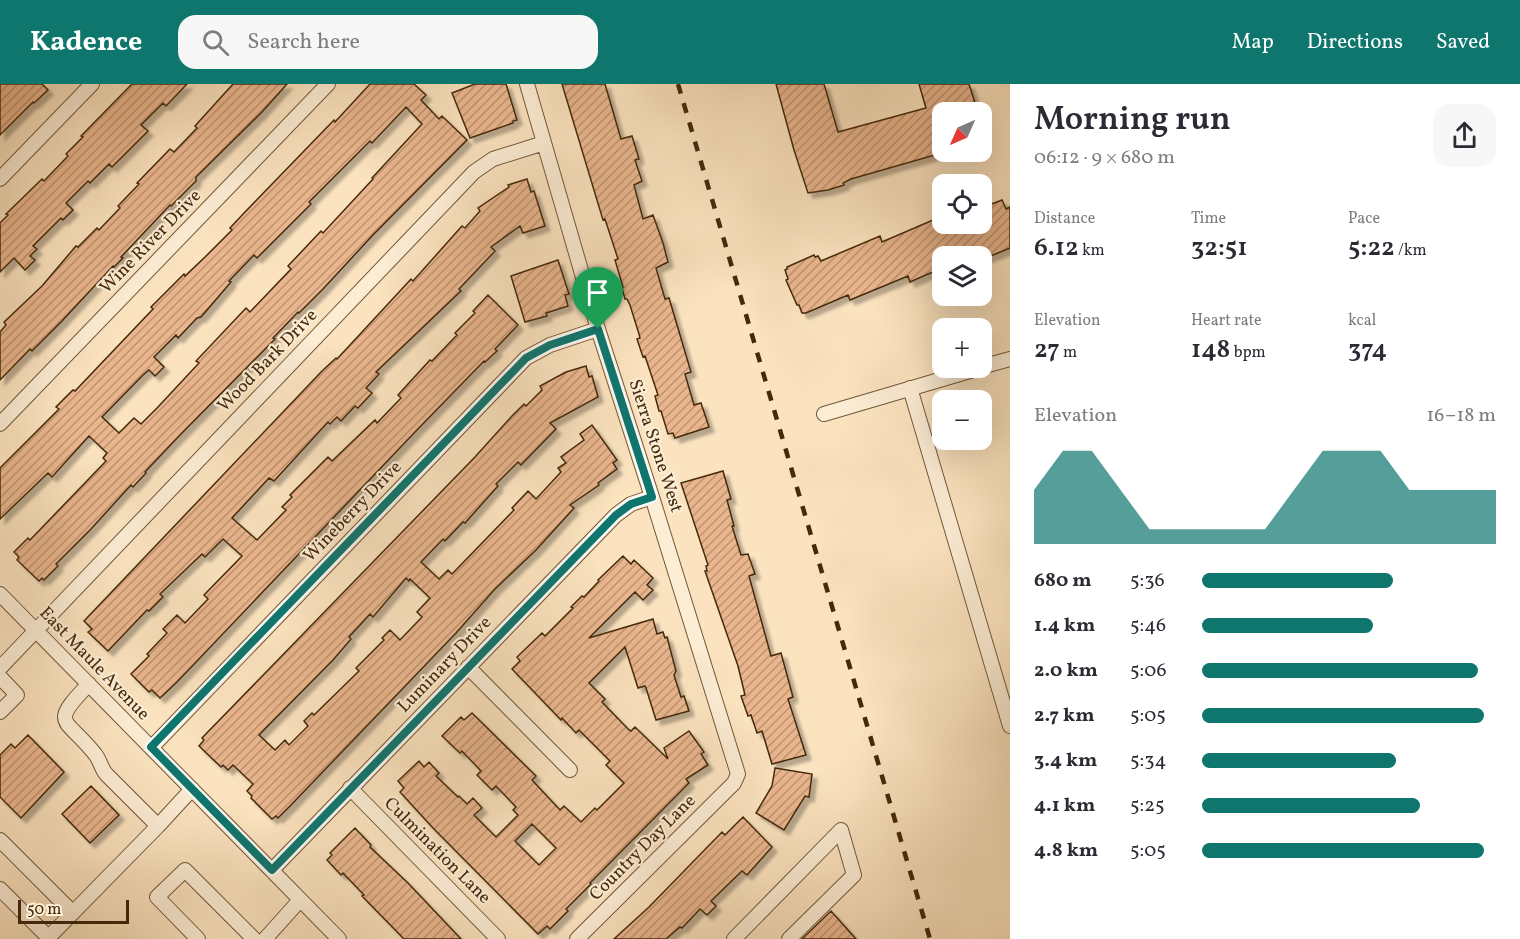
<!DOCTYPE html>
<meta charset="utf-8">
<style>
body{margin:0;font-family:Vollkorn,serif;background:#f7f7f7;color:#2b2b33;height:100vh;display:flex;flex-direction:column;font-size:22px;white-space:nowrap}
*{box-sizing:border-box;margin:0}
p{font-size:20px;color:#7c7c81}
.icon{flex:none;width:33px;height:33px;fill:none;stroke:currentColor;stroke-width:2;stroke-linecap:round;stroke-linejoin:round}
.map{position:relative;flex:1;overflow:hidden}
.drawer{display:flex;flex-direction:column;background:#fff;width:510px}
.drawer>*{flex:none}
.needle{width:39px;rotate:225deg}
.buttons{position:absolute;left:932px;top:18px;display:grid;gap:12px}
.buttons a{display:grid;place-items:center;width:60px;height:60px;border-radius:12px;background:#fff;box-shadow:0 6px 24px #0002;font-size:30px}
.scale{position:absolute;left:18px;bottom:15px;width:111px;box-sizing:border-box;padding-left:6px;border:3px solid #44290b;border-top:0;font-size:16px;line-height:21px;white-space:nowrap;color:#44290b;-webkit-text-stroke:4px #fcedd5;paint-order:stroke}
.pin{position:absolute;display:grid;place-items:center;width:51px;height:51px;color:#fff;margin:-62px -26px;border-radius:50% 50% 50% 0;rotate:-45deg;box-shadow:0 0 6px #0007}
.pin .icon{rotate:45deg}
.round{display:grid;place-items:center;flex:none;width:63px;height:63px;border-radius:18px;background:#f7f7f7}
.summary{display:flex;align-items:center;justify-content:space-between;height:102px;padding:0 24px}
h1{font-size:33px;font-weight:600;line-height:45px}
.figures{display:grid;grid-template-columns:repeat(3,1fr);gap:9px;height:102px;padding:6px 24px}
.figures div{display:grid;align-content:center}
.figures b{font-size:26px;font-weight:600}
.figures small{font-size:16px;font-weight:400}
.figures p{font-size:16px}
.chart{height:168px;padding:12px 24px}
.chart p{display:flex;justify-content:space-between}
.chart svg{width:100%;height:108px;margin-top:6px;fill:#0f766e;opacity:.7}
ul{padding:0 24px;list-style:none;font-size:20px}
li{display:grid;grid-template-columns:96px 72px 1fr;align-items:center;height:45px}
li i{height:15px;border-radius:8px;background:#0f766e}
header{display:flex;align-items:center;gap:36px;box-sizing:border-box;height:84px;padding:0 30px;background:#0f766e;color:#fff}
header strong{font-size:28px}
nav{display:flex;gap:33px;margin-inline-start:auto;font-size:21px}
.search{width:420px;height:54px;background:#f7f7f7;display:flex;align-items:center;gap:15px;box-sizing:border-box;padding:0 21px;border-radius:18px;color:#7c7c81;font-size:22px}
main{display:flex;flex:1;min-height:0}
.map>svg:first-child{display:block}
</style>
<header>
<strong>Kadence</strong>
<div class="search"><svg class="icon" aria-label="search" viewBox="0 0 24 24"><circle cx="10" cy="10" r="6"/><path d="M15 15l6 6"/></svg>Search here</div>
<nav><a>Map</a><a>Directions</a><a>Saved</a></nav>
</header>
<main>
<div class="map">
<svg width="1010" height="855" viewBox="0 0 1010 855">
<defs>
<pattern id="building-hatch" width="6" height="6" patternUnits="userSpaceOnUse" patternTransform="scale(1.5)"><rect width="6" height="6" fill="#e9b58d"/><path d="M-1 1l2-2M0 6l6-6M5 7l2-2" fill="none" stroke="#be9371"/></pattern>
<filter id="shadow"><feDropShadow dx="5" dy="5" stdDeviation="1.5" flood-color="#0004"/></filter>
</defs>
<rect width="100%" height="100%" fill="#fbe3bf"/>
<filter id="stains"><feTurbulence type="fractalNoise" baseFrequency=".00333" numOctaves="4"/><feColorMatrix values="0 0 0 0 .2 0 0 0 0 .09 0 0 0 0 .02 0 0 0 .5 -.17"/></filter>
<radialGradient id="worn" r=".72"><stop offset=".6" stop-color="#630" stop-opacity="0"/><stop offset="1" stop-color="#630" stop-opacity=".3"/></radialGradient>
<path fill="url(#building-hatch)" stroke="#44290b" stroke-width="1.5" fill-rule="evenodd" filter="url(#shadow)" d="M0,0H42L48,6L34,19L33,18L0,51Z
M132,0H187L166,22L163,19L141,41L148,47L112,83L109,80L90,99L88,97L66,119L73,126L63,136L61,134L33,162L37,165L30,172L35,176L25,186L14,174L0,188V139L8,131L6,130L42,95L44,97L68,72L66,70L83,53L81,52Z
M233,0H287L262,28L196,93V97L171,122L170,121L121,173L123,174L114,183L113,182L62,237L32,267L30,265L0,296V248L6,241L4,238L42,202L76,162L78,163L97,144L99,146L120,124L118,122L139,100L137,99L170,65L174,68L197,44L195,42Z
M370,0H414L426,11L421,16L439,35L442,32L467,56L372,152L323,205L299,229L298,228L273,254L275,255L180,351L145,388L146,389L133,403L131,401L91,445L56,480L58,482L44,496L42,494L39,497L17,476L19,473L14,468L28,454L30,456L106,377L103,374L107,369L89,352L52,393L48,389L0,435V384L59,325L56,323L73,306L75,307L153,225L151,223L184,190L185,192L205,173L232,146L230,144L245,128L334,36L335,38ZM406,23L422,40L372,94L373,95L323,149L321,147L288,182L291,185L250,228L246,224L196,277L199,279L158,323L141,340L134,334L119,349L102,333L143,291L149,286L155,292L164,283L154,273L176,251L178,254L197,234L201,233L231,198L229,197L254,171L257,174L311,120L309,118L370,57L372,59Z
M475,0H506L517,36L513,37V39L470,54L452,9Z
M562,0H605L621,55L632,52L639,75L635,76L642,97L634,101L643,135L653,131L663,159L668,178L656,184L665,215L669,214L691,288L685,290L694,321L701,319L709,343L675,354L673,349L668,350L661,327H659L655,312L658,311L645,272L643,273L637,255L640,254L639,250L630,221L627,215H625L622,204L623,203L615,176L618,175L605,135L603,136Z
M776,0H824L838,48L926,24L919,0H969L978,28H942V69L851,95L843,99L844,101L828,106L808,109L794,66Z
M527,95L531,108L534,107L545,142L523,149L520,142L491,163L495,167L459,205L461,207L376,288L379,290L366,304L372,309L358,324L355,322L341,337L337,333L330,340L328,338L274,397L269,394L232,434L257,456L286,426L282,423L292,413L290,411L328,373L332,377L375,336L377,339L401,314L398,311L430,276L432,277L457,251L455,249L475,229L473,227L488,211L518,241L495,265L497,267L485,278L484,277L415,348L177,598L160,614L152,606L149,608L131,590L149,572L147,570L167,549L163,545L177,531L185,539L208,515L204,511L242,472L223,455L205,473L202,470L160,510L163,513L149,527L147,526L108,567L88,548L92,545L84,537L322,287L336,274L337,275L400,207L411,195L413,197L462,142L465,144L480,127L478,124L509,103L508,101Z
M1002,116L1006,125L1010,123V164L981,176V172H942V184L910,198L908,192L850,216L848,211L806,229H802L799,221H797L786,196L788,195L785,186L787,185V183L814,171L815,173L818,172L821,177L880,152L882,158L940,133L944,143L951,140H981V124Z
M558,176L569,210L565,211L568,222L546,229L547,232L525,238L511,192Z
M586,282L589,293L592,292L598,313L550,339L556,345L521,381L518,378L496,400L498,402L465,439L463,438L445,457L443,455L421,478L439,495L448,486L452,490L514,426L512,424L528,407L536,415L561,388L558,384L566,379L561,373L584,356L580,350L592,341L617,376L613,379L617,385L598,399L599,401L570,421L574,424L536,466L495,505L456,549L291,721L278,734L276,732L272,735L251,714L252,712L247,707L253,700L233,681L228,686L223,681L221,683L199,662L204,656L202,654L475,373L511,333L524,320L526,322L542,306L540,302L566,288ZM406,494L409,497L410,495L430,514L417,528L422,533L400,556L390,546L382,554L384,556L356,584L359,587L314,631L312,629L304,637L308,642L289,661L285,656L275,666L259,651L333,576L351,555L349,553L370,530L373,533Z
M723,387L731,415L727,416L734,442H732L741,471L748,470L755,490L749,492L771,572L781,569L793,613L788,615L806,671L772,680L762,647L757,649L751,631L748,632L741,612L745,611L738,582L705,487H707L706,482L708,481L681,399Z
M623,472L631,480L634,476L653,494L647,501L653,506L643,516L635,508L589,554L653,535L657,550L663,548L665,554L667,553L676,587L674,591L681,613L684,612L689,627L656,636L646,604L645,602L638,604L625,563L589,599L605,615L602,618L629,646L631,647L635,643L668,675L664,664L689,647L704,668L701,670L708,681L686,695L689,699L590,799L591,800L566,825L568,827L550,845L547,842L538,850L433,744L400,708L404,704L398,697L419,677L424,683L429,678L439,689L436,692L458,713L459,712L467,720L473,714L482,724L474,731L496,753L518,731L513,726L516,723L496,702L492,706L477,691L481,687L462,667L460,669L442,652L461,633L464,636L472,629L536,692L532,696L560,726L564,722L581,738L595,724L597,726L624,699L606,681L610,677L579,646L576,649L562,634L561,636L512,585L520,577L517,573L542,549L545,552L573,524L571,523L582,512L584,513L599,497L598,496ZM532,740L556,764L539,781L515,757Z
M28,651L64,688L21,734L0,713V671L11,660L15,664Z
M775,684L812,690L809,713L805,712L784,746L756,729L772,702Z
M91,702L119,731L90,759L62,730Z
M743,733L772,763L747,791L742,787L711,817L716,822L707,831L700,825L682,844L680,843L666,855H614L649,823L722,748L725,751Z
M355,744L371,761L370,763L408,799L461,855H404L362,812L364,811L343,789L341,791L327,776L332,771L330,769Z
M831,827L856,855H802Z"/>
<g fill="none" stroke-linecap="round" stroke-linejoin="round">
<defs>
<path id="minor" d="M527,0L598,245L652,413L738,690L734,699L577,855
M0,95L92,0
M981,283L1010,275
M910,304L1010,642
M824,330L980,284
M0,340L328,0
M0,510L339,855
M468,583L570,686
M0,584L474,88L493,75L544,59
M0,593L17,611L0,628
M89,600C48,642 66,633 95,670C100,676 101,684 106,690L158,742
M151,664L526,274L550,261L598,245
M350,704L498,855
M0,756L73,829
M272,786L616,431L631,420L652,413
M0,805L48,853
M47,855L158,742L192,705
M198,855L157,813L185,786L254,855
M265,855L300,816
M734,855L841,746L854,791L789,855"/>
</defs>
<use href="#minor" stroke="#725838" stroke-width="16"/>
<use href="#minor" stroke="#fcedd5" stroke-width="14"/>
<path stroke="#44290b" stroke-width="4.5" stroke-dasharray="10 10" stroke-linecap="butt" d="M678,0L930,855"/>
</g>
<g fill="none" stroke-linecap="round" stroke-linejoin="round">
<defs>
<path id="route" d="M598,245L652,413L631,420L616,431L272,786L151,663L526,274L550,261Z"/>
</defs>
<use href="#route" stroke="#fff" stroke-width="12"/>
<use href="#route" stroke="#0f766e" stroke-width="8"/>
</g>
<g text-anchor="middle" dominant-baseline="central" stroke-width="4.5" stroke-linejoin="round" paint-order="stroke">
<g font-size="18" fill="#44290b" stroke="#fcedd5">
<text transform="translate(151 158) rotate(-46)">Wine River Drive</text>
<text transform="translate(268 277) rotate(-46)">Wood Bark Drive</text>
<text transform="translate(655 362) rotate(72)">Sierra Stone West</text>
<text transform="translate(353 428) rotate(-46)">Wineberry Drive</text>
<text transform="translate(94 580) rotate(46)">East Maule Avenue</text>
<text transform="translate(445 581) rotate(-46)">Luminary Drive</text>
<text transform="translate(643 764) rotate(-45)">Country Day Lane</text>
<text transform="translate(437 767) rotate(45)">Culmination Lane</text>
</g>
</g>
<rect width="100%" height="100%" filter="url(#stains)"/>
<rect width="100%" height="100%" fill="url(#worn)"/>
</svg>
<div class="buttons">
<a><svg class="needle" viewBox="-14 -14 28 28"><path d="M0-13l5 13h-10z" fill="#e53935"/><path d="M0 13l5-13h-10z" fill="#7c7c81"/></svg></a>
<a><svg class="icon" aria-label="locate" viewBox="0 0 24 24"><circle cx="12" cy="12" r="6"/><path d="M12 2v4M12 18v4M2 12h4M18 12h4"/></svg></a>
<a><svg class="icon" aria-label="layers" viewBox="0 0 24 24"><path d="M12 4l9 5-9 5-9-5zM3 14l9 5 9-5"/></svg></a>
<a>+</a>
<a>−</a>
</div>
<div class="scale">50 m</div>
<div class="pin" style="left:598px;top:245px;background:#1e9e55"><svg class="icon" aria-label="arrive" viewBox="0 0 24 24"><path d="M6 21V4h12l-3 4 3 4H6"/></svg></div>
</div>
<section class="drawer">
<div class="summary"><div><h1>Morning run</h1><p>06:12 · 9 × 680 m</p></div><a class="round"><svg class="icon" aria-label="share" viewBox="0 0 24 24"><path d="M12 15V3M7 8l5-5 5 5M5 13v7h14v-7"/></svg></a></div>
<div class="figures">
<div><p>Distance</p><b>6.12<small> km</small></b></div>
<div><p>Time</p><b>32:51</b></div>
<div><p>Pace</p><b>5:22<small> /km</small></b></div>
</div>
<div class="figures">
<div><p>Elevation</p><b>27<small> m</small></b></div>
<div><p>Heart rate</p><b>148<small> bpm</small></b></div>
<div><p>kcal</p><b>374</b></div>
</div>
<div class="chart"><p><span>Elevation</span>16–18 m</p>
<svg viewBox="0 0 160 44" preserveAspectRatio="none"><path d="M0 44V22L10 6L20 6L30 22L40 38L50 38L60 38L70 38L80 38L90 22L100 6L110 6L120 6L130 22L140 22L150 22L160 22V44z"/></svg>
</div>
<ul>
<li><b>680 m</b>5:36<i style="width:65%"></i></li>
<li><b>1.4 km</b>5:46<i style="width:58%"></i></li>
<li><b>2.0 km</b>5:06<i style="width:94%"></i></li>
<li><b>2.7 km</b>5:05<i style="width:96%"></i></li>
<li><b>3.4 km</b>5:34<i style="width:66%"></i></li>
<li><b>4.1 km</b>5:25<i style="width:74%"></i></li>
<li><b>4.8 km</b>5:05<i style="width:96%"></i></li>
</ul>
</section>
</main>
